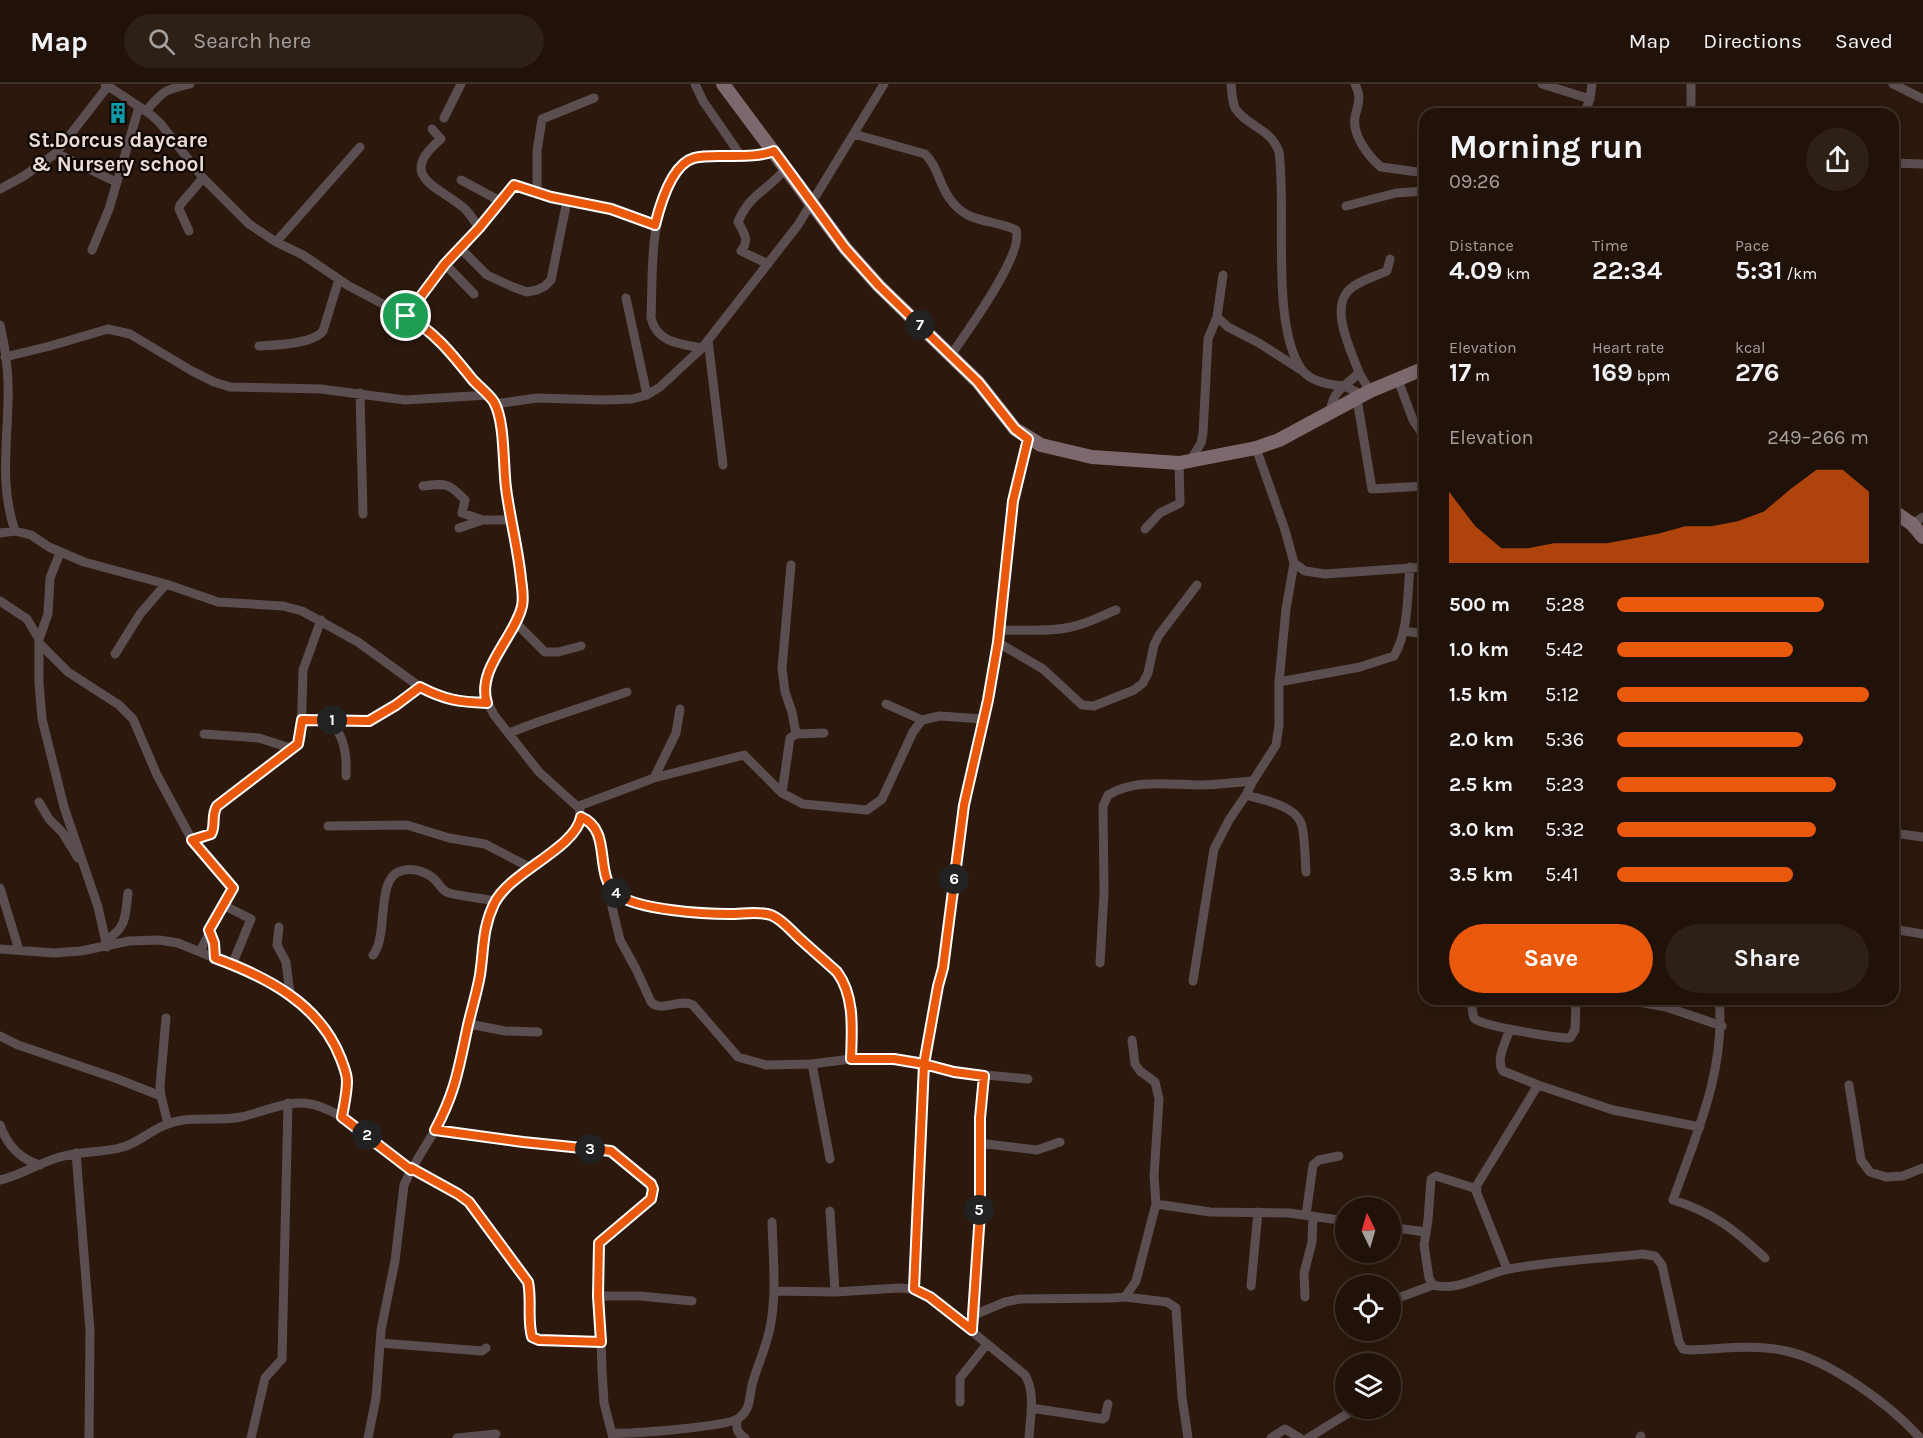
<!DOCTYPE html>
<meta charset="utf-8">
<style>
body{margin:0;font-family:Karla,sans-serif;background:#2d2017;color:#f1f3f6;height:100vh;display:flex;flex-direction:column;font-size:22px;white-space:nowrap}
*{box-sizing:border-box;margin:0}
p{font-size:20px;color:#a29e9c}
.icon{flex:none;width:33px;height:33px;fill:none;stroke:currentColor;stroke-width:2;stroke-linecap:round;stroke-linejoin:round}
.map{position:relative;flex:1;overflow:hidden}
.drawer{position:absolute;left:1419px;top:24px;width:480px;height:897px;display:flex;flex-direction:column;background:#211209;border-radius:18px;box-shadow:0 3px 15px #0003,0 0 0 2px #3e322a}
.drawer>*{flex:none}
.needle{width:39px;rotate:355deg}
.controls{position:absolute;left:1335px;top:1113px;display:grid;gap:12px}
.controls a{display:grid;place-items:center;width:66px;height:66px;border-radius:50%;background:#211209;box-shadow:0 3px 15px #0003,0 0 0 2px #3e322a;font-size:30px}
.pin{position:absolute;display:grid;place-items:center;width:51px;height:51px;color:#fff;margin:-26px;border:3px solid #fff;border-radius:50%;box-shadow:0 2px 6px #0007}
.km{position:absolute;width:30px;height:30px;margin:-15px;border-radius:50%;background:#222;color:#fff;font-size:16px;line-height:30px;text-align:center}
.round{display:grid;place-items:center;flex:none;width:63px;height:63px;border-radius:32px;background:#2d2017}
.head{display:flex;align-items:center;justify-content:space-between;height:102px;padding:0 30px}
h1{font-size:33px;font-weight:700;line-height:45px}
.stats{display:grid;grid-template-columns:repeat(3,1fr);gap:9px;height:102px;padding:6px 30px}
.stats div{display:grid;align-content:center}
.stats b{font-size:26px;font-weight:700}
.stats small{font-size:16px;font-weight:400}
.stats p{font-size:16px}
.chart{height:168px;padding:12px 30px}
.chart p{display:flex;justify-content:space-between}
.chart svg{width:100%;height:108px;margin-top:6px;fill:#ea580c;opacity:.7}
.button{display:flex;gap:12px;margin-top:auto;padding:12px 30px}
.button a{flex:1;height:69px;border-radius:36px;background:#ea580c;color:#fff;font-size:24px;font-weight:700;line-height:69px;text-align:center}
.button a+a{background:#2d2017;color:#f1f3f6}
ul{padding:0 30px;list-style:none;font-size:20px}
li{display:grid;grid-template-columns:96px 72px 1fr;align-items:center;height:45px}
li i{height:15px;border-radius:8px;background:#ea580c}
header{display:flex;align-items:center;gap:36px;box-sizing:border-box;height:84px;padding:0 30px;background:#211209;border-bottom:2px solid #3e322a}
header strong{font-size:28px}
nav{display:flex;gap:33px;margin-inline-start:auto;font-size:21px}
.search{width:420px;height:54px;background:#2d2017;display:flex;align-items:center;gap:15px;box-sizing:border-box;padding:0 21px;border-radius:33px;color:#a29e9c;font-size:22px}
.map>svg:first-child{display:block}
</style>
<header>
<strong>Map</strong>
<div class="search"><svg class="icon" aria-label="search" viewBox="0 0 24 24"><circle cx="10" cy="10" r="6"/><path d="M15 15l6 6"/></svg>Search here</div>
<nav><a>Map</a><a>Directions</a><a>Saved</a></nav>
</header>
<div class="map">
<svg width="1923" height="1354" viewBox="0 0 1923 1354">
<rect width="100%" height="100%" fill="#2c180c"/>
<g fill="none" stroke-linecap="round" stroke-linejoin="round">
<path stroke="#5b4e50" stroke-width="9" d="M105,0L150,30L160,39L203,94L249,140L276,158L303,171L349,202L421,240L444,260L495,320L500,339L506,405L518,467L523,512L522,523L516,539L502,560L490,586L485,613L494,631L539,688L580,725L579,741L570,752L509,801L495,817L484,844L477,908L454,1007L435,1046L411,1086L404,1101L395,1177L381,1246L376,1314L368,1354
M695,0L703,17L741,72
M1231,0C1232,8 1232,17 1235,24C1246,42 1271,44 1279,68C1287,124 1270,241 1302,286C1311,298 1331,301 1344,302L1359,289L1370,307
M1355,0C1362,13 1358,20 1355,33C1352,51 1368,72 1381,83L1425,89
M1542,0L1590,15
M1893,0L1923,15
M146,27C162,8 165,5 190,0
M1584,30L1590,15L1592,0
M1691,30V0
M444,34L461,0
M432,45L441,55C395,93 439,102 465,125C471,131 475,138 479,144
M854,50L925,70C938,82 939,101 950,115C968,141 992,134 1016,146C1025,169 966,249 951,271
M56,69L116,98
M1893,79L1923,80
M461,96L500,117
M0,105L24,92L56,69L108,2
M537,109V67L542,35L594,14
M1346,122L1396,109L1425,107
M189,147L179,125L180,121L203,94
M276,158L360,63
M460,164L487,191L513,203L527,208L537,206L545,202L551,196L567,117
M92,166L109,125L139,23
M445,180L474,210
M768,180L741,167C750,156 744,149 738,138C750,109 769,106 786,84
M1223,191L1217,233L1228,243L1259,259L1301,286
M626,214L647,311
M406,232L445,180L479,144L514,101H520L551,113L611,125L655,141
M0,241C6,266 9,293 8,319C7,363 0,403 15,447
M708,256L723,381
M259,262C276,261 313,260 323,247L339,195
M702,264C680,260 657,259 651,234C653,184 649,138 673,94C679,84 684,75 696,73C722,68 749,76 774,67
M5,273L50,262L108,245L130,250L192,287L214,298L230,303L321,305L405,316L489,311
M1359,289C1352,268 1330,227 1348,207C1357,197 1374,193 1387,187L1390,175
M1398,296L1413,336L1425,354
M360,309L363,430
M1357,315L1372,405L1425,402
M495,320L537,314L604,316L632,315L647,311L660,303L702,264L798,141L884,0
M1330,329C1332,317 1334,310 1344,302L1363,311
M1256,364L1285,446L1294,479L1305,487L1325,490L1425,483
M1190,377L1201,359L1203,349L1208,255L1217,233
M423,402C446,399 449,399 465,416L462,429L483,436
M1912,440L1923,433
M459,444L483,436H512
M1145,445L1160,429L1180,419L1179,379
M0,449L15,447L31,451L49,463L84,478L166,500L218,518L283,522L302,527L358,558L420,603L444,615L457,618L487,619
M60,469L50,494L48,530L39,555V599L42,635L64,723L98,823L107,863
M791,481L782,584L785,608L792,628L796,650
M0,517L27,535L39,555
M516,539L545,568H558L581,562
M999,546C1022,546 1048,548 1071,543C1087,540 1101,532 1116,526
M1404,547L1425,550
M997,558L1043,585L1082,621L1094,622L1134,606L1143,599L1148,589L1154,561L1159,551L1197,501
M39,559L68,588L119,621L133,635L157,691L192,756L233,804L200,867
M115,570L140,530L166,500
M1279,598L1360,583L1394,572C1409,546 1407,513 1410,483
M886,620L922,636
M302,636C308,636 315,634 321,636C345,641 347,673 346,692
M323,636L369,637L396,621L420,603
M509,649L538,638L627,608
M204,650L259,654L287,663H294L298,660L301,654L303,586L321,536
M654,694L676,649L680,625
M782,709L790,654L796,650L824,649
M1246,711C1263,716 1294,721 1301,739C1305,748 1305,777 1306,788
M39,718L49,735L62,748L78,774
M579,722L654,694L744,671L782,709L803,720L867,726L882,715L913,648L922,636L940,632L983,635
M581,733C614,747 592,792 618,811C639,827 704,830 730,830C742,830 759,827 771,831C783,836 790,846 799,854C812,866 824,876 837,888C855,912 852,946 851,975
M328,742L407,741L449,754L485,760L531,784
M1893,749L1923,753
M192,756L211,750C216,742 211,731 217,722L294,663
M610,803L612,823L620,856L636,885L651,918C662,929 679,914 693,921L738,973L766,981L812,980L851,975H894L924,980L954,988L1028,995
M0,804L19,866
M223,821L251,835L232,881
M279,843L277,861L286,878L290,910
M1893,845L1923,850
M209,846L214,859L215,874
M106,856C127,844 125,832 128,809
M0,865L54,869L81,867L129,857L159,856L178,859L261,893L307,923L337,963L347,996L342,1033
M373,871C389,852 375,794 401,787C413,783 428,788 436,797C441,802 442,807 449,809C464,813 480,814 495,817
M1100,879L1104,809L1103,722L1108,711C1137,694 1169,701 1201,701C1218,701 1236,698 1253,697
M1193,897L1214,765L1229,736L1246,711L1253,697L1276,661L1279,641V598L1286,525L1294,479
M1471,915C1472,920 1472,929 1474,934C1480,942 1557,954 1570,954L1575,946L1576,915
M1622,915L1666,923L1722,942
M1719,915C1726,986 1696,1051 1673,1116C1713,1128 1736,1147 1765,1174
M166,934L160,1002L161,1012L168,1040
M469,940L505,947L538,948
M1510,945C1506,958 1495,976 1503,987L1538,1001L1613,1026L1700,1043
M0,952L18,961L115,994L161,1012
M812,980L830,1075
M1849,1001L1861,1076L1870,1088L1886,1093L1903,1092L1923,1084
M0,1041C7,1061 19,1075 40,1081
M435,1046L523,1058L611,1067L650,1100L653,1105L651,1115L602,1155L598,1163L602,1287L604,1319L613,1354
M979,1059L1037,1066L1060,1058
M76,1069L90,1247L89,1354
M411,1084L458,1110L469,1118L528,1198L529,1239L532,1253L539,1256L601,1258
M0,1096C21,1091 39,1079 60,1073C80,1067 103,1069 123,1063C140,1058 152,1045 168,1040C191,1031 217,1038 241,1033C268,1027 292,1012 321,1023C354,1035 383,1064 411,1086
M1477,1105L1436,1092L1431,1095L1428,1136L1424,1161L1429,1194L1433,1201C1458,1208 1484,1190 1509,1185C1552,1177 1598,1175 1642,1170L1655,1172L1662,1181L1679,1258L1683,1265L1690,1266C1722,1265 1755,1260 1786,1267C1829,1276 1891,1321 1920,1354
M1156,1120L1210,1128L1289,1129L1346,1137
M830,1127L835,1208
M1306,1131L1313,1081L1319,1076L1339,1072
M1390,1143L1425,1148
M1507,1185L1476,1107L1477,1101L1538,1001
M1251,1202L1258,1128
M914,1205L924,980L938,902L943,884L964,721L988,616L997,558L1013,417L1028,355
M775,1207L835,1208L899,1204L914,1205L930,1213L1025,1291C1036,1309 1030,1334 1029,1354
M598,1212H640L692,1217
M1125,1213L1167,1218L1176,1224L1182,1313L1188,1354
M1305,1213L1304,1189L1312,1158L1313,1132
M1390,1217L1433,1201
M974,1231L1005,1218L1020,1215L1112,1214L1125,1213L1136,1197L1156,1120L1154,1092L1159,1015L1155,998L1140,987L1135,980L1132,956
M973,1234L980,1129V1034L984,992
M380,1259L482,1267L486,1264
M960,1318V1294L987,1260
M1031,1324L1103,1335L1105,1333L1108,1320
M737,1336C736,1345 737,1349 745,1354
M612,1349C631,1350 727,1343 739,1334C751,1325 749,1314 752,1301C757,1282 766,1264 770,1244C777,1209 773,1173 772,1138
M251,1354L265,1294L282,1275L288,1019
M457,1354L496,1350
M1271,1354L1285,1345L1300,1354
M1308,1354L1355,1325
M1640,1354L1641,1352"/>
<path stroke="#7d696d" stroke-width="14" d="M723,0L845,164L879,202L978,298L1015,345L1041,361L1092,373L1179,379L1256,364L1279,356L1370,307L1425,284
M1893,427L1912,440L1923,453"/>
</g>
<g fill="none" stroke-linecap="round" stroke-linejoin="round">
<defs>
<path id="route" d="M406,232C434,247 452,270 472,295C479,303 488,309 494,318C505,337 503,381 506,404C510,435 518,464 521,495C522,504 524,513 522,522C515,553 476,585 487,619C459,618 445,616 420,603L396,621L369,637L302,636L298,660L217,722C211,731 216,742 211,750L192,756L233,804L209,846L214,859L215,874C267,893 320,920 341,975C343,981 347,989 347,997C347,1009 344,1021 342,1033L411,1086V1084L458,1110L469,1118L528,1198C532,1216 527,1235 532,1253L539,1256L601,1258L598,1212L599,1159L651,1115L653,1105L651,1100L611,1067L523,1058L435,1046C456,1007 459,982 468,941C472,924 477,908 480,891C484,865 482,845 494,820C509,788 575,765 581,733C614,747 592,792 618,811C639,826 704,830 730,830C743,830 759,827 771,831C783,836 790,846 799,854C812,866 824,876 837,888C855,912 852,946 851,975H894L924,980L954,988L984,992L980,1034V1129L972,1246L930,1213L914,1205L924,980L938,902L943,884L964,721L988,616L998,558L1013,417L1028,355L1015,345L978,298L879,202L845,164L774,67C761,72 746,72 732,72C720,72 705,71 694,74C672,80 660,121 655,141L611,125L551,113L514,101L479,144L445,180L406,232"/>
</defs>
<use href="#route" stroke="#fff" stroke-width="12"/>
<use href="#route" stroke="#ea580c" stroke-width="8"/>
</g>
<defs>
<symbol id="building-bare" viewBox="-9 -9 18 18"><path d="M-4-6H4V6H1V3H-1V6H-4ZM-2.5-4.3h1.7v1.8h-1.7ZM.8-4.3h1.7v1.8H.8ZM-2.5-1h1.7V.8h-1.7ZM.8-1h1.7V.8H.8Z" fill="#0f9aa8" stroke="#0e0603" stroke-width="2.5" paint-order="stroke"/></symbol>
</defs>
<g fill-rule="evenodd">
<use href="#building-bare" x="103" y="14" width="30" height="30"/>
</g>
<g text-anchor="middle" dominant-baseline="central" stroke-width="4.5" stroke-linejoin="round" paint-order="stroke">
<g font-size="21" font-weight="bold" fill="#eadcd4" stroke="#0e0603">
<text x="118" y="56">St.Dorcus daycare<tspan x="118" dy="24">&amp; Nursery school</tspan></text>
</g>
</g>
</svg>
<div class="controls">
<a><svg class="needle" viewBox="-14 -14 28 28"><path d="M0-13l5 13h-10z" fill="#e53935"/><path d="M0 13l5-13h-10z" fill="#a29e9c"/></svg></a>
<a><svg class="icon" aria-label="locate" viewBox="0 0 24 24"><circle cx="12" cy="12" r="6"/><path d="M12 2v4M12 18v4M2 12h4M18 12h4"/></svg></a>
<a><svg class="icon" aria-label="layers" viewBox="0 0 24 24"><path d="M12 4l9 5-9 5-9-5zM3 14l9 5 9-5"/></svg></a>
</div>
<div class="pin" style="left:406px;top:232px;background:#1e9e55"><svg class="icon" aria-label="arrive" viewBox="0 0 24 24"><path d="M6 21V4h12l-3 4 3 4H6"/></svg></div>
<b class="km" style="left:332px;top:636px">1</b>
<b class="km" style="left:367px;top:1051px">2</b>
<b class="km" style="left:590px;top:1065px">3</b>
<b class="km" style="left:616px;top:809px">4</b>
<b class="km" style="left:979px;top:1126px">5</b>
<b class="km" style="left:954px;top:795px">6</b>
<b class="km" style="left:920px;top:241px">7</b>
<section class="drawer">
<div class="head"><div><h1>Morning run</h1><p>09:26</p></div><a class="round"><svg class="icon" aria-label="share" viewBox="0 0 24 24"><path d="M12 15V3M7 8l5-5 5 5M5 13v7h14v-7"/></svg></a></div>
<div class="stats">
<div><p>Distance</p><b>4.09<small> km</small></b></div>
<div><p>Time</p><b>22:34</b></div>
<div><p>Pace</p><b>5:31<small> /km</small></b></div>
</div>
<div class="stats">
<div><p>Elevation</p><b>17<small> m</small></b></div>
<div><p>Heart rate</p><b>169<small> bpm</small></b></div>
<div><p>kcal</p><b>276</b></div>
</div>
<div class="chart"><p><span>Elevation</span>249–266 m</p>
<svg viewBox="0 0 160 44" preserveAspectRatio="none"><path d="M0 44V15L10 29L20 38L30 38L40 36L50 36L60 36L70 34L80 32L90 29L100 29L110 27L120 23L130 14L140 6L150 6L160 15V44z"/></svg>
</div>
<ul>
<li><b>500 m</b>5:28<i style="width:82%"></i></li>
<li><b>1.0 km</b>5:42<i style="width:70%"></i></li>
<li><b>1.5 km</b>5:12<i style="width:100%"></i></li>
<li><b>2.0 km</b>5:36<i style="width:74%"></i></li>
<li><b>2.5 km</b>5:23<i style="width:87%"></i></li>
<li><b>3.0 km</b>5:32<i style="width:79%"></i></li>
<li><b>3.5 km</b>5:41<i style="width:70%"></i></li>
</ul>
<div class="button"><a>Save</a><a>Share</a></div>
</section>
</div>
